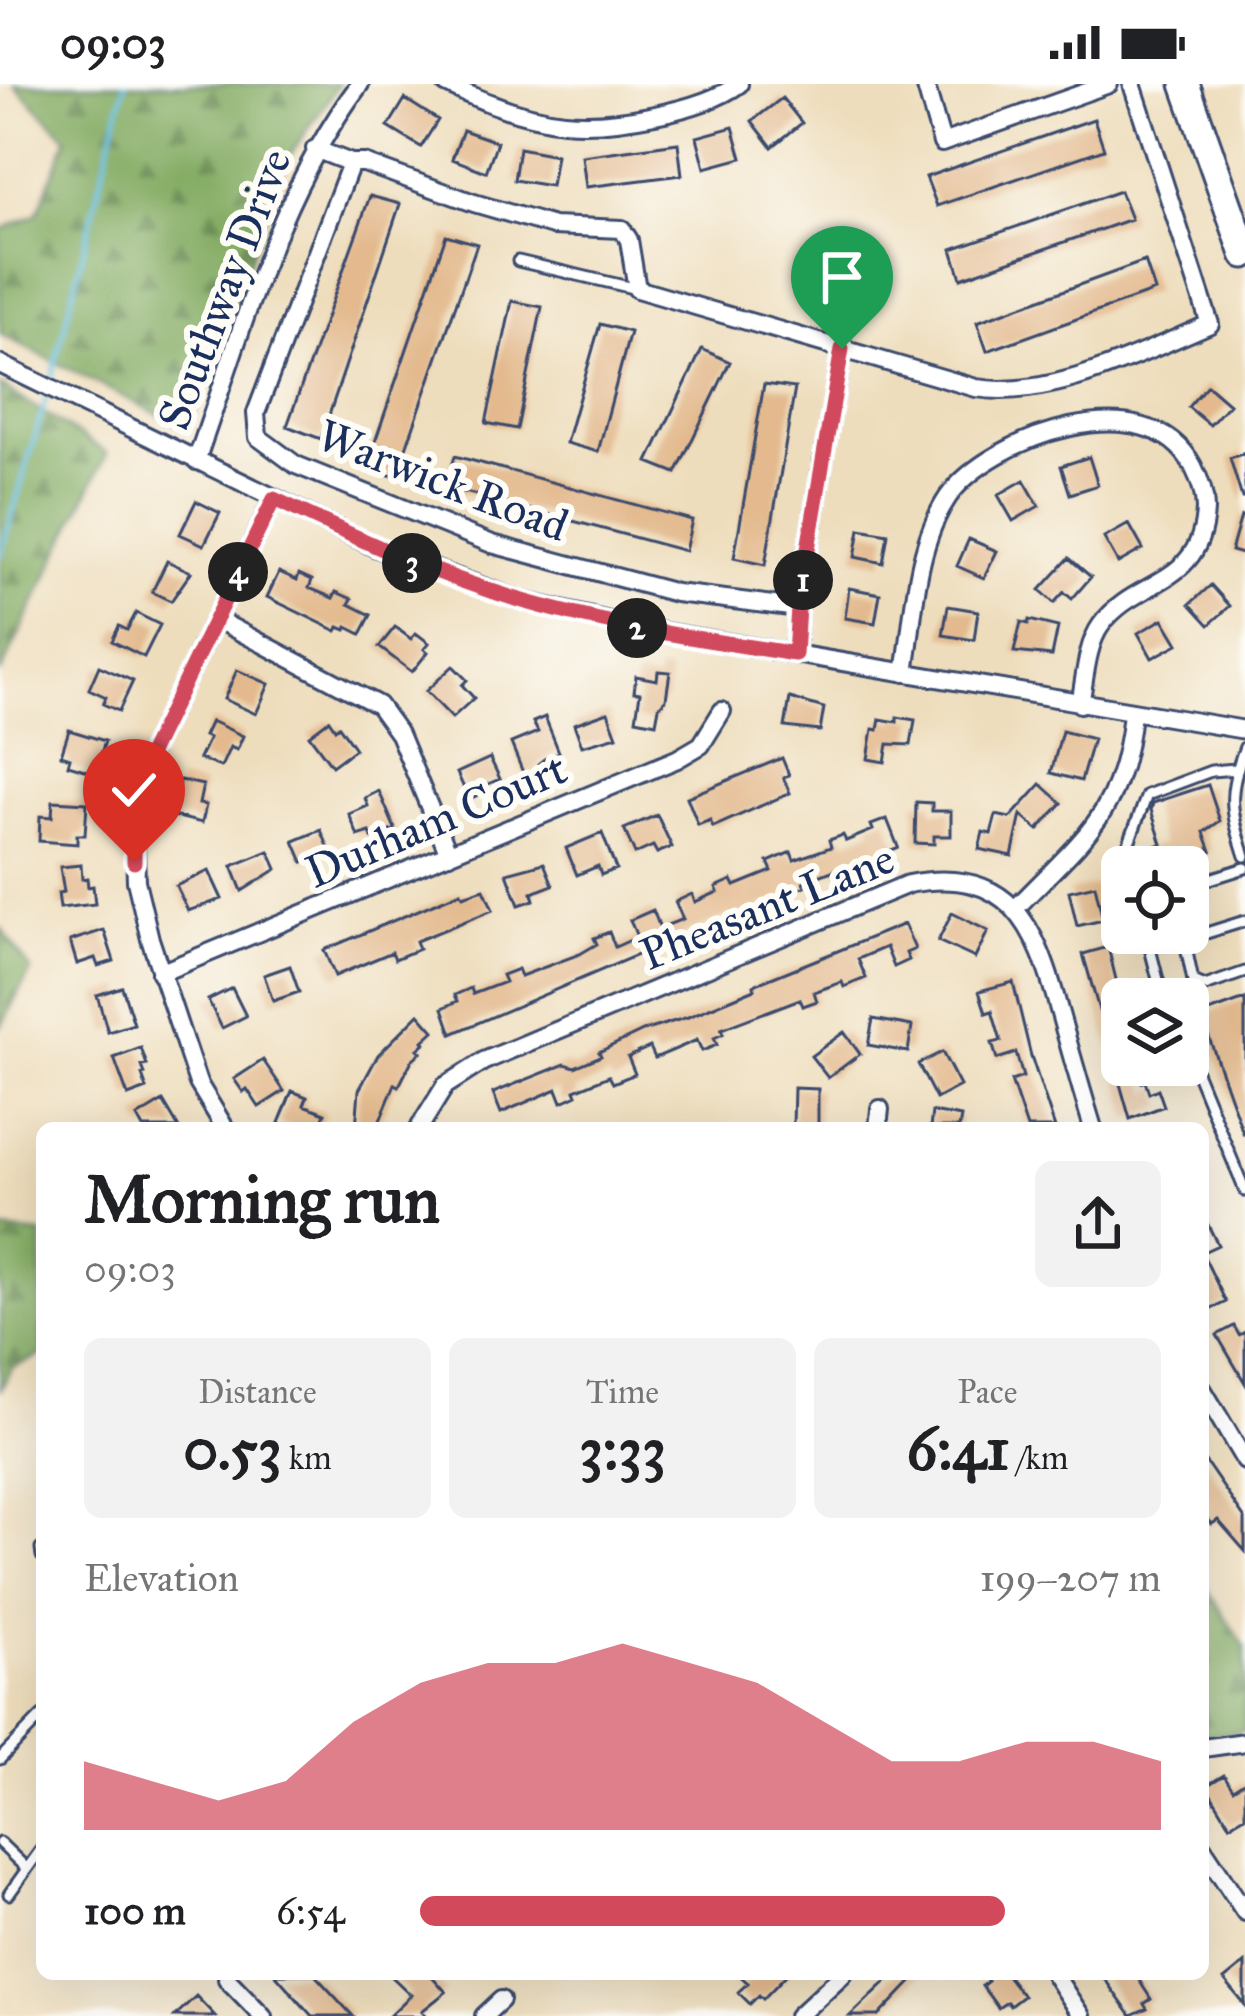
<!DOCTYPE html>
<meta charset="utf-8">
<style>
body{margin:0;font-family:"IM FELL Great Primer",serif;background:#f2f2f2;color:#202124;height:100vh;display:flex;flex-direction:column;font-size:45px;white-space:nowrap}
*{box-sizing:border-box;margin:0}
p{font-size:39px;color:#757577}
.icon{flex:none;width:66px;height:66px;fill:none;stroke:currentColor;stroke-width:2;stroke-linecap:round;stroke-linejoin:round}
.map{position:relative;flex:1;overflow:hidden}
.sheet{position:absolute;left:36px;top:1038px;width:1173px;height:858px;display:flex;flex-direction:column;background:#fff;border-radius:18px;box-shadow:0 12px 48px #0002}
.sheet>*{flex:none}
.buttons{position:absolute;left:1101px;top:762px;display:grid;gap:24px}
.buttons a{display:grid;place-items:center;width:108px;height:108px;border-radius:18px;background:#fff;box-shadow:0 12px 48px #0002;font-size:60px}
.pin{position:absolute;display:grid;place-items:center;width:102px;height:102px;color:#fff;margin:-123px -51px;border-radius:50% 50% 50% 0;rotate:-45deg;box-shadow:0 0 12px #0007}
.pin .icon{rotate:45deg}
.km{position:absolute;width:60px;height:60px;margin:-30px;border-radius:50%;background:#222;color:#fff;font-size:33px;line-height:60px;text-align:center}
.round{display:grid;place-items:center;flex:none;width:126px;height:126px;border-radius:18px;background:#f2f2f2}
.overview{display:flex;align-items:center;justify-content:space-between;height:204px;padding:0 48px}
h1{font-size:66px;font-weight:800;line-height:90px}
.metrics{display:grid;grid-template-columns:repeat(3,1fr);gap:18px;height:204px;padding:12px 48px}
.metrics div{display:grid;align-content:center;border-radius:18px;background:#f2f2f2;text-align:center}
.metrics b{font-size:60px;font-weight:800}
.metrics small{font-size:33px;font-weight:400}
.metrics p{font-size:33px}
.chart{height:336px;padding:24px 48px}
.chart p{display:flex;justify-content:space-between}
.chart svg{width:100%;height:216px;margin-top:12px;fill:#d1495b;opacity:.7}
ul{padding:0 48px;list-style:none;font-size:39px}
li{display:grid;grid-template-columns:192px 144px 1fr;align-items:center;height:90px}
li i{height:30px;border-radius:15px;background:#d1495b}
.status{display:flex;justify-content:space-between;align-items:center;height:84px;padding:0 60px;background:#fff;direction:ltr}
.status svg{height:33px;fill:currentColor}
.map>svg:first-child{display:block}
</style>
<div class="status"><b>09:03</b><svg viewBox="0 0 49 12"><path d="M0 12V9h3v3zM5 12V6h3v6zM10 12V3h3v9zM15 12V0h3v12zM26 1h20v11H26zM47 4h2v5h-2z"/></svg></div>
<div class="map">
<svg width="1245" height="1932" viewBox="0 0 1245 1932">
<defs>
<pattern id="forest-firs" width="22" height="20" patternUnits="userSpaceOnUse" patternTransform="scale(3)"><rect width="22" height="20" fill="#84ac63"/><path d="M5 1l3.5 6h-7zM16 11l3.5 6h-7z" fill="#6b8c55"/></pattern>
</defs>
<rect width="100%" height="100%" fill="#fdfcf7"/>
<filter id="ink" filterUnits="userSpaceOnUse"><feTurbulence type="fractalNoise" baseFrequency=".00833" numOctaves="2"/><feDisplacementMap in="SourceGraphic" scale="24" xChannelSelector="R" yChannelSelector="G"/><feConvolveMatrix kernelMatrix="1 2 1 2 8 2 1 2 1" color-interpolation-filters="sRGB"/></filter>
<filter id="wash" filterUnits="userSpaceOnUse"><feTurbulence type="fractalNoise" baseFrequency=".004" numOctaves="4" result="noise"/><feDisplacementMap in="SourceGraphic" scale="48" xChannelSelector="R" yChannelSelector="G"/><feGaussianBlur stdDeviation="2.7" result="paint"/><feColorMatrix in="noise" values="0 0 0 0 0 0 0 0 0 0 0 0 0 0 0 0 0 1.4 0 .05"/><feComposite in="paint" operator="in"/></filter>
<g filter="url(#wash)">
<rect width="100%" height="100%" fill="#eeddbc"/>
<path fill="url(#forest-firs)" stroke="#506e60" stroke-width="3" d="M14,0H339L285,79L189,346L0,250V146L37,130L67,54Z
M0,301L107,369L0,590Z
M0,843L31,886L0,944Z
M0,1146L42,1150V1271L11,1284L0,1307Z
M1203,1499L1245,1563V1647L1203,1652Z"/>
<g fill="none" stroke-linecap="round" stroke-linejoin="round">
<path stroke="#64c0e2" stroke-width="4.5" d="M51,297L125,0
M0,472L48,308"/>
</g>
<g id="blocks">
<path fill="#e3b98d" d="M782,14L802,39L772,63L752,37Z
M405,15L438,36L421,63L388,43Z
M1094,35L1104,65L937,122L926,93Z
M733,43L742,74L705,84L697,53Z
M463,46L497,58L486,88L452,75Z
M678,59L682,91L586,103L582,72Z
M519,64L556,71L551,102L514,96Z
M1120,107L1131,135L961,194L952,165Z
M370,112L400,120L321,355L287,342Z
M446,151L477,160L396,393L366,384Z
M1145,177L1155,207L987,267L977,238Z
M512,217L542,223L517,345L486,339Z
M600,240L630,248L598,368L566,359Z
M702,265L730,278L676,389L648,378Z
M764,300L795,304L765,481L734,474Z
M1207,301L1229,320L1210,341L1188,323Z
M1245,369V414H1242L1230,374Z
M455,372L692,436L685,467L446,403Z
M1089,373L1098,401L1070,410L1061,382Z
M1024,396L1039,422L1013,437L998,411Z
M196,417L220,429L204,461L180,450Z
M1241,432H1245V471L1231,467Z
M1129,440L1143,465L1118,479L1104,454Z
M860,445L888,450L883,479L855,473Z
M969,455L997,467L984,494L957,482Z
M1069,474L1091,493L1072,515L1064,508L1054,519L1040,506Z
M167,477L191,488L171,517L152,508Z
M279,488L297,496L299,490L312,496L309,504L333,514L336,508L352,515L349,520L371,531L361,550L347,543L346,546L339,543L337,547L267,513Z
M1211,501L1230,522L1209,541L1190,520Z
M849,504L880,510L875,539L845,534Z
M948,522L978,527L974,556L943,551Z
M136,529L160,541L144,573L112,557L119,542L127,546Z
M1163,535L1178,560L1152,574L1138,549Z
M1029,536L1058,543L1052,572L1014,568L1021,538L1028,540Z
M395,543L411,555L416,549L429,559L424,565L428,568L412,588L379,563Z
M99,582L133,597L119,627L103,620L106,613L89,605Z
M453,582L467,596L462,601L474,614L452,634L426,607Z
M237,586L269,600L256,630L224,615Z
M658,587L670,588L666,615L659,623L656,639L636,635L640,609L634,608L636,592L657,596Z
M790,614L824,624L820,647L785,643Z
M608,628L617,652L582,662L574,640Z
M545,633L559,668L544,675L538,680L540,684L524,691L511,659L538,648L533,638Z
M897,633L915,636L911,661L888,660L885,678L868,675L873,645L878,646L880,635L897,638Z
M329,636L335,645L339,642L355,665L332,682L309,651Z
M211,637L243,652L237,666L230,663L221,683L199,675L209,654L204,652Z
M69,646L105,657L95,689L68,681L70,674L61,671Z
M1062,647L1093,655L1081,697L1051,689Z
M490,674L500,695L481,703L483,709L469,715L457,689Z
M782,674L789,691L783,693L790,709L713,743L710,736L698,741L687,713Z
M180,696L203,701L199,720L206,721L202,739L169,731Z
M1041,700L1062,719L1038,746L1021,731L1012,772L979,765L983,748L991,750L996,731L1010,734Z
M1208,701L1220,737L1204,748L1211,767L1164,783H1148L1142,766L1162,760L1151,726L1153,719Z
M379,707L395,745L372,754L370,748L358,752L349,730L368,722L365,714Z
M53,717L87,719L85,751H77V760L39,757L40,732L52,733Z
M916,718L932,719V727H951V752H934V760L915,759Z
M657,731L672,763L657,769L653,762L635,770L624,745Z
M887,735L898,763L839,790L837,785L803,798L805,802L763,822L729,835L728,832L452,950L443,924L458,917L455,911L471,904L473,910L505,898L502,891L518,885L521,892L580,870L597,860L594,854L609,848L615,863L637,853L630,836L653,826L660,844L683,835L675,818L692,810L695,818L718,808L716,803L732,796L735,802L772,787L768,778L791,768L794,776L831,763L829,756L843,751L846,757L873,746L871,741Z
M321,746L330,767L303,778L294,757Z
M602,749L616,785L601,791L598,782L577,791L566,764Z
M269,767L277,785L242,807L232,782Z
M544,779L553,801L532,809L534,816L519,821L507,789Z
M81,781L82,795L87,794L88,803L93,802L95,820L60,824L58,809L64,808L60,783Z
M209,787L222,815L188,827L176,802Z
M1095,801L1103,836L1077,842L1069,807Z
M484,805L493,826L416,857L419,865L395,875L392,868L335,892L324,866L461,808L463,812Z
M952,829L988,847L975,874L938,857Z
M904,840L915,865L906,869L909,876L894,883L886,863L858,875L866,894L844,903L842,898L814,908L817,917L803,922L800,915L721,945L723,950L714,954L717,961L702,967L697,956L655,974L650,963L628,973L635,990L613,999L609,992L575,1006L577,1011L562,1018L557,1005L501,1029L493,1009L565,980L575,983L601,972L599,968L643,947L688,933L755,905L754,901Z
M104,846L114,877L98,882L95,874L77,880L70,857Z
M1108,863L1122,920V981H1138L1142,998L1145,997L1149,1009L1158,1005L1164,1022L1130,1035L1083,870Z
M290,882L299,908L273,917L264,891Z
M1013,898L1031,972L1055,1044H1027L1011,997L1023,993L1016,969L997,975L992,959L1001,957L992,927L986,929L979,907Z
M122,903L134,940L108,948L97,911Z
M232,904L246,932L222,944L208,916Z
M1245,915V1048L1243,1049L1201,931Z
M419,930L434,947L423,957L425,959L418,965L421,968L412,976L399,1002L395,1000L377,1044H356L359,1006L378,971Z
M873,935L912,942L908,968L868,961Z
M844,948L860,970L828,994L811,972Z
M141,964L147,981L142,982L145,990L142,991L147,1005L128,1012L114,974Z
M942,968L960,1002L936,1015L918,980Z
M263,976L284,1007L259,1023L247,1005L243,1008L234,995Z
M794,1004L818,1005V1043L793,1042Z
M292,1007L307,1013L304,1021L325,1029L319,1044H292L279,1039Z
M163,1017L179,1044H143L137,1033Z
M932,1028L961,1033L959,1044H930Z
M1203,1131L1218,1161L1203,1168Z
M1203,1171L1226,1218L1203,1229Z
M1234,1242L1239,1251L1245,1248V1299L1217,1251Z
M1203,1374L1245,1435V1467L1218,1436L1212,1440L1203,1429Z
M1224,1691L1233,1705L1245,1697V1732L1230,1741L1206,1702Z
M1245,1879V1921L1224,1896Z
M275,1890H314L353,1932H312Z
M389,1890H430L446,1908L422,1927L427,1932H389L411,1911Z
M738,1890H787L763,1915L759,1911L750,1920L738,1908L748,1899Z
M894,1890H919L879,1932H850Z
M982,1890H1006L1023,1912L1010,1922L1007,1918L998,1924L982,1902L988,1897Z
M1101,1890H1135L1151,1915L1144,1920L1147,1925L1131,1932Z
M196,1912L215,1932H175Z"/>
</g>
</g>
<g filter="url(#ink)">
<use href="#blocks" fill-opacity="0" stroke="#3b496c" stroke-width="3"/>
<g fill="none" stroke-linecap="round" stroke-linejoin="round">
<defs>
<path id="service" d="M518,177L637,205
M1245,663C1227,709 1230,726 1245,772
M1133,783L1128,761L1147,711L1211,687L1236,685
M1188,802L1245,784
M1146,849L1163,915
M1183,849L1193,897L1205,902L1245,888
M1184,856L1245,837
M1188,968L1245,1107
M41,1465L42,1472
M0,1675L42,1632
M0,1759L25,1783
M9,1810L42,1764"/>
<path id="minor" d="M446,0C483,18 523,34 564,38C610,43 702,27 739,0
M925,0L942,59L1109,0
M315,65L351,79
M0,280L377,464L519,516L635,543L1245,646
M196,377C242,249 277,110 360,0
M798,524L676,509L492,460L296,381L258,353L256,329L351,79H364L474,119L553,142L622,145L629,156L637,205L976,304C1051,316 1141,269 1210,240L1132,0
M216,535L378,621L399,650L449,770
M795,570L798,524L842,265
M905,589C914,532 915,462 948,413C990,353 1149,297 1193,382C1200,396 1205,409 1205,425C1202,503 1136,493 1101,541C1086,562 1085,596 1080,620
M1016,824C1083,754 1122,732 1132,629
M160,889L677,675L701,661L722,627
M225,1044L198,999L150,855L136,797L134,733L149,671L274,414
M419,1044L445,1002L484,977L908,800C1010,781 1036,841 1059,926C1070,965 1081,1005 1093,1044
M878,1044L880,1025
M1203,1306L1245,1377
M1203,1664L1245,1658
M1203,1764L1245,1828
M1054,1890L1081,1932
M227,1895L263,1932
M484,1932L501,1916
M798,1932L843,1890"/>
<path id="primary" d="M1185,0L1245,170"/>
</defs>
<use href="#service" stroke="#3b496c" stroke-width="15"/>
<use href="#minor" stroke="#3b496c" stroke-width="22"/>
<use href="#primary" stroke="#3b496c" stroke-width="33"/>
<use href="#service" stroke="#fff" stroke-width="9"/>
<use href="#minor" stroke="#fff" stroke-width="16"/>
<use href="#primary" stroke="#fff" stroke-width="27"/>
</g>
</g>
<g fill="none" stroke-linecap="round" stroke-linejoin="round" filter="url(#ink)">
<defs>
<path id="route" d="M134,778V733L149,671L274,415C353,452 430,489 513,514C605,542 701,555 795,570L798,524L842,265"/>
</defs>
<use href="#route" stroke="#fff" stroke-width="24"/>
<use href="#route" stroke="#d1495b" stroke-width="15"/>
</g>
<g text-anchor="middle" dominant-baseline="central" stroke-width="12" stroke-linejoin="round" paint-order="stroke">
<g font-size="45" fill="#1b2f5e" stroke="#fdfcf7">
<text transform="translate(224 205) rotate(-69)">Southway Drive</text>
<text transform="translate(443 396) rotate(21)">Warwick Road</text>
<text transform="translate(436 736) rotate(-23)">Durham Court</text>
<text transform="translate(767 822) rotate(-22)">Pheasant Lane</text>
</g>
</g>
</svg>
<div class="buttons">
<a><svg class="icon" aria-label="locate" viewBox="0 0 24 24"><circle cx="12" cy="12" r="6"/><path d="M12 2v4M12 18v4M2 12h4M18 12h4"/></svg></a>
<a><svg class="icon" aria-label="layers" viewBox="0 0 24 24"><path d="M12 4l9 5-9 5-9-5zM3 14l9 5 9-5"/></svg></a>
</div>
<div class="pin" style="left:842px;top:265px;background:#1e9e55"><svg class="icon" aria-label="arrive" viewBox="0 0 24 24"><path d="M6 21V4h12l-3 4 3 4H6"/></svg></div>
<div class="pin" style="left:134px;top:778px;background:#d93025"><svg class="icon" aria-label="check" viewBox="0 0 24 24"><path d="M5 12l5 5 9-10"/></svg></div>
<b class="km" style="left:803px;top:496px">1</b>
<b class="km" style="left:637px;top:544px">2</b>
<b class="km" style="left:412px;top:479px">3</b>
<b class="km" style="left:238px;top:488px">4</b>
<section class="sheet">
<div class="overview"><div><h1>Morning run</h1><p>09:03</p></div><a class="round"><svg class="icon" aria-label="share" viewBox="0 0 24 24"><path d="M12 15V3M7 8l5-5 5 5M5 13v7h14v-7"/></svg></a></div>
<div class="metrics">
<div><p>Distance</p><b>0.53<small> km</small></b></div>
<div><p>Time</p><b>3:33</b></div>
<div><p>Pace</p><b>6:41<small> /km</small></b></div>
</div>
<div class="chart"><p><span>Elevation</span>199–207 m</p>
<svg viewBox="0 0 160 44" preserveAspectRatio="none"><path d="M0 44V30L10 34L20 38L30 34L40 22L50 14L60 10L70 10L80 6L90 10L100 14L110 22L120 30L130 30L140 26L150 26L160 30V44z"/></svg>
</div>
<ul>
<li><b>100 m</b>6:54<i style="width:79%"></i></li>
</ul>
</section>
</div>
